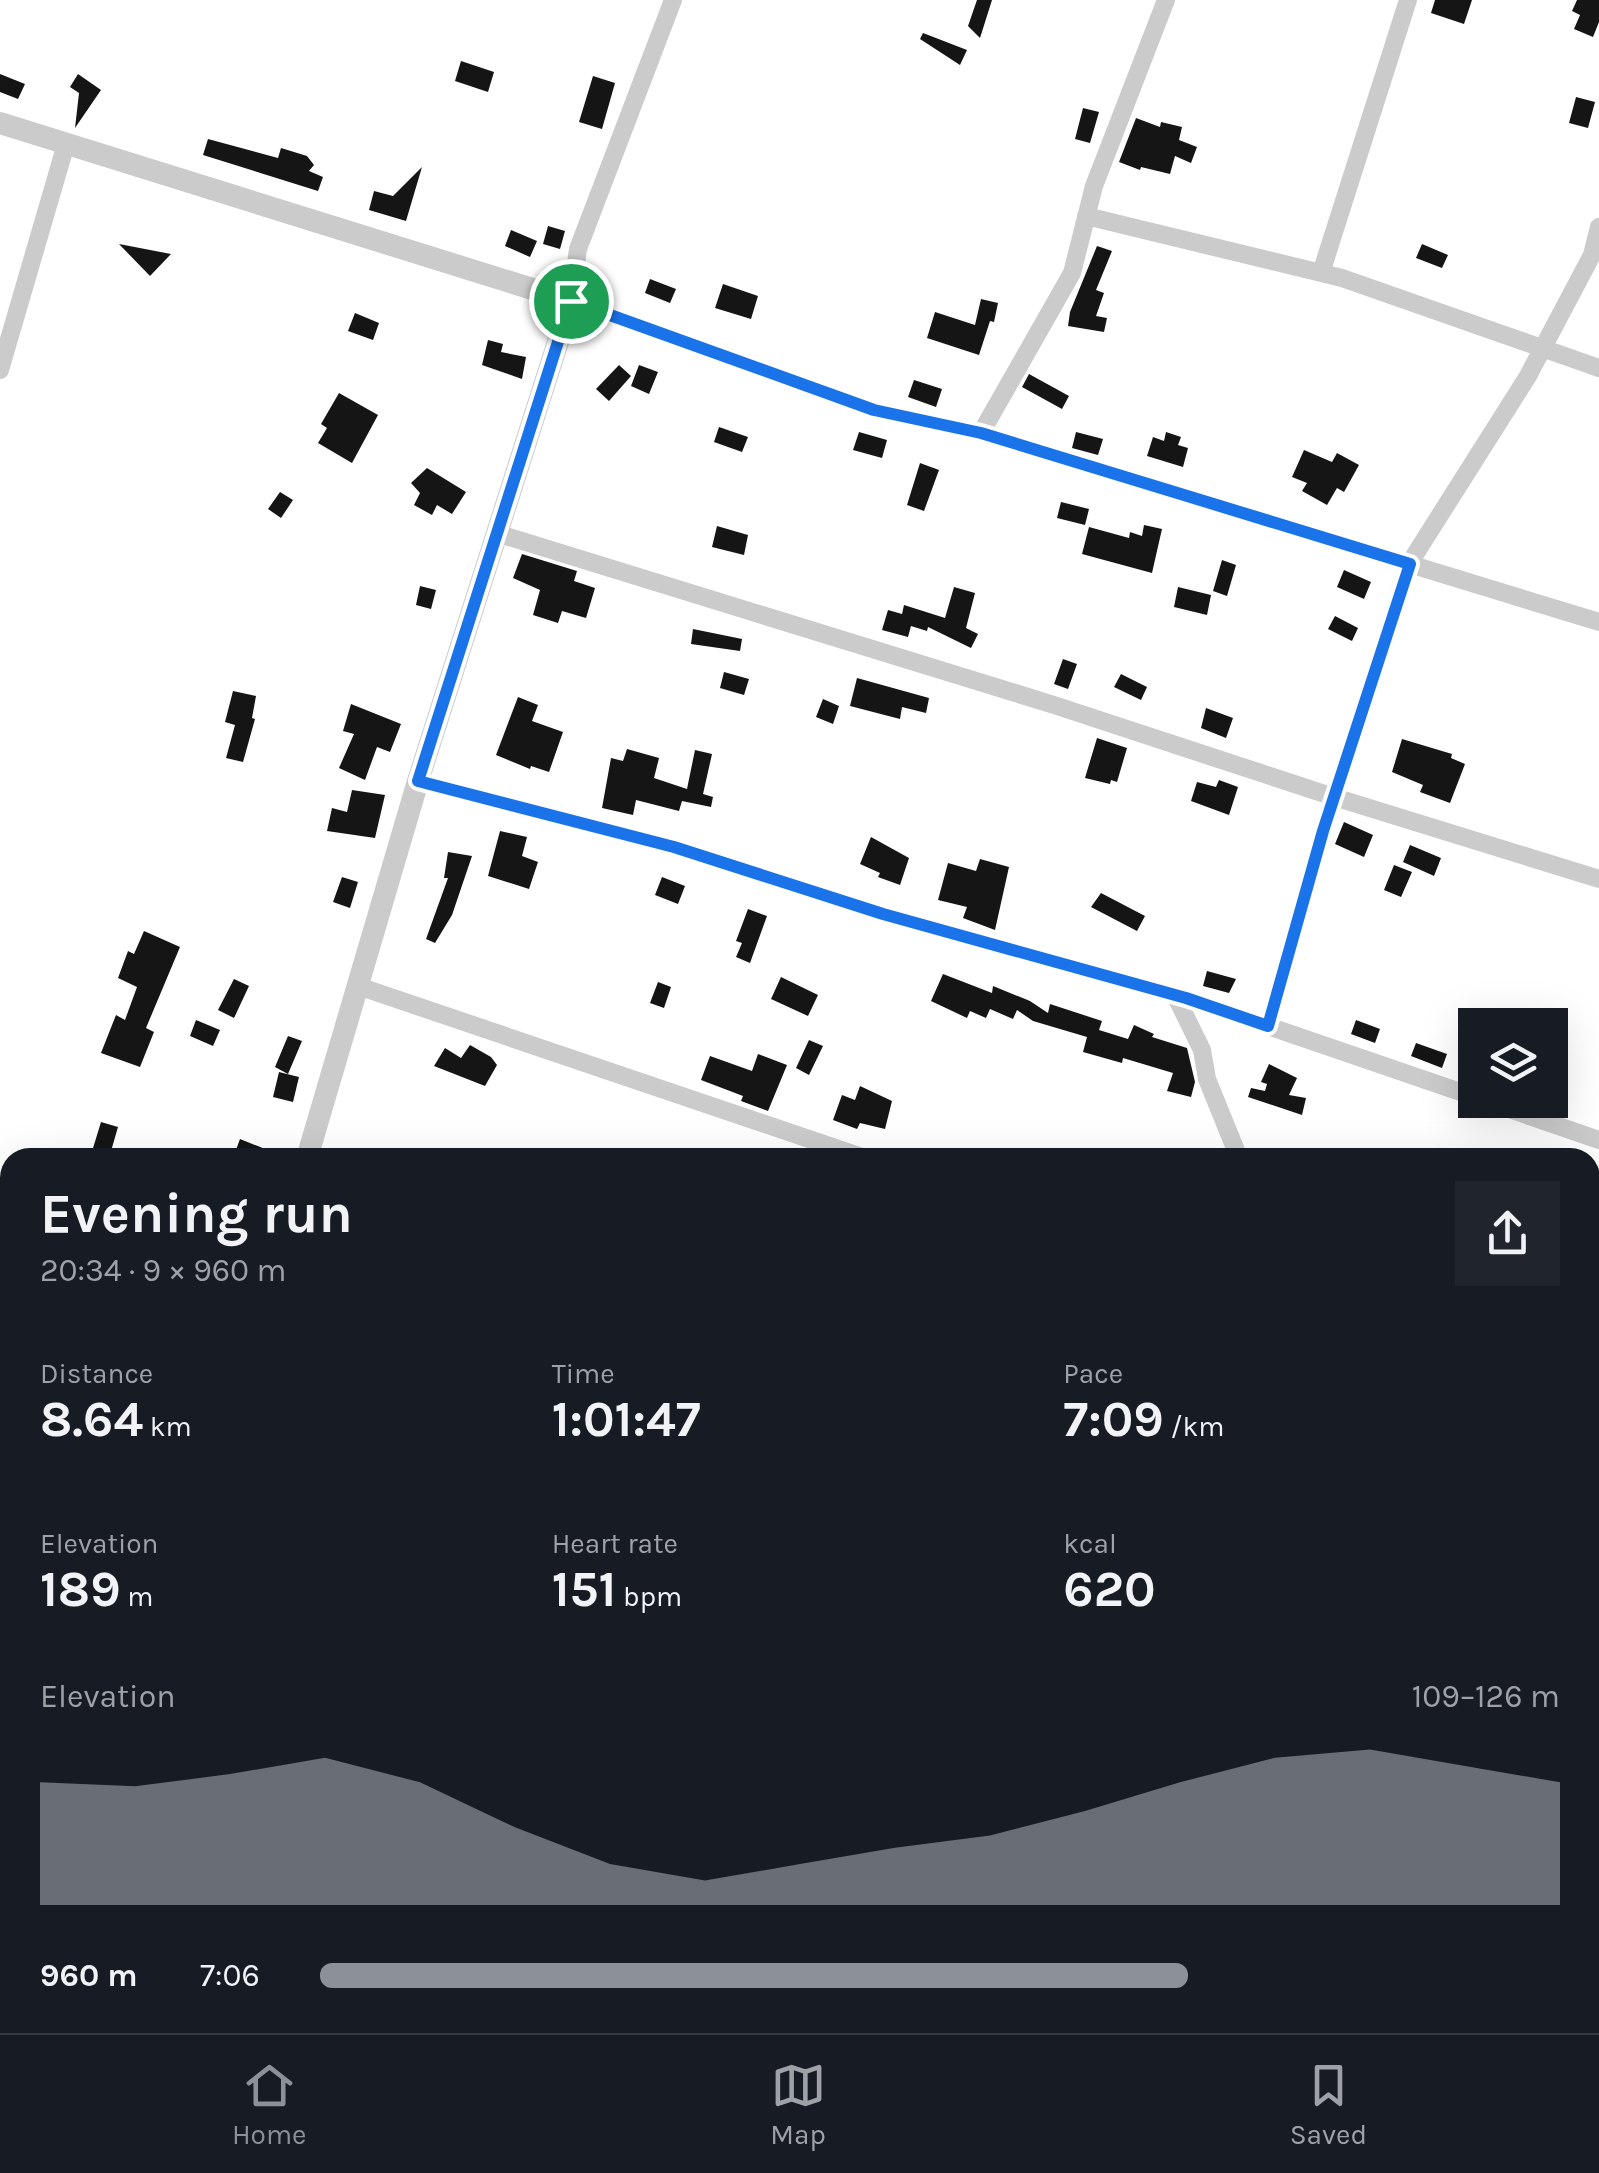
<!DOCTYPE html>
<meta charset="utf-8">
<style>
body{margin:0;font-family:Karla,sans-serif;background:#20242c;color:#f1f3f6;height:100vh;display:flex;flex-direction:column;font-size:38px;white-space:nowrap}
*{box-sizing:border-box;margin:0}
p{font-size:32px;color:#9ea1a6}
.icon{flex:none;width:55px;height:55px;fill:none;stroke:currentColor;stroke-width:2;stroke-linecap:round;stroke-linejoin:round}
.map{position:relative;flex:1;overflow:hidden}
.drawer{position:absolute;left:0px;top:1148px;width:1600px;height:888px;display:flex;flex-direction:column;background:#171b24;border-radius:30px 30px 0 0;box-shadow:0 10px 40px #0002}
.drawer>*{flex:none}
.tools{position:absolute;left:1458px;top:1008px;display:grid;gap:20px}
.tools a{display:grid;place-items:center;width:110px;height:110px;border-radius:0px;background:#171b24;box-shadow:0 10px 40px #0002;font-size:50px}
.pin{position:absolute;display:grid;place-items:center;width:85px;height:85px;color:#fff;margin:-42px;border:5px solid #fff;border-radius:50%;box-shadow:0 2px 10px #0007}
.round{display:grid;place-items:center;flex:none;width:105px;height:105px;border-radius:0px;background:#20242c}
.head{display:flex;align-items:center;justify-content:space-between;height:170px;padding:0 40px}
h1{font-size:55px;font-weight:700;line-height:75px}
.figures{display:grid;grid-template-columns:repeat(3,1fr);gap:15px;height:170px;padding:10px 40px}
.figures div{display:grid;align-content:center}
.figures b{font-size:50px;font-weight:700}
.figures small{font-size:28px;font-weight:400}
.figures p{font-size:28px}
.chart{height:280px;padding:20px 40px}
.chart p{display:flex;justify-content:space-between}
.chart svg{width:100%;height:180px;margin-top:10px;fill:#8c9099;opacity:.7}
ul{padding:0 40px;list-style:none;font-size:32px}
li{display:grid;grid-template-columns:160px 120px 1fr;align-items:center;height:75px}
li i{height:25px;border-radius:12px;background:#8c9099}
.tab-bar{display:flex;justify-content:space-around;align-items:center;height:140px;border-top:2px solid #363941;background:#171b24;font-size:28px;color:#9ea1a6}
.tab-bar a{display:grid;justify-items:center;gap:5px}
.tab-bar .selected{color:#8c9099}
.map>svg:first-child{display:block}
</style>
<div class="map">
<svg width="1599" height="2033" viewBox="0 0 1599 2033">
<rect width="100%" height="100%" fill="#fff"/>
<path fill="#151515" d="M977,0H992L980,38L968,26Z
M1435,0H1472L1464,24L1431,13Z
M1577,0H1599V22L1593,37L1574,29L1580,15L1572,11Z
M923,33L967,50L960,65L920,39Z
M461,61L494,72L488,92L455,81Z
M0,74L25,84L18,99L0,92Z
M78,74L101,90L75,128L79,93L70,87Z
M593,76L615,83L602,129L579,122Z
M1576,97L1595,102L1588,128L1569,123Z
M1083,108L1099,112L1090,143L1075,139Z
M1136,118L1160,127L1161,122L1182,127L1179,140L1197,147L1191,163L1175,156L1170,174L1141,167L1140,170L1119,162Z
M208,139L278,158L281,148L307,156L314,165L309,171L323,177L318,191L203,155Z
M422,167L406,221L369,210L374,191L393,196Z
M548,226L565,231L560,249L543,244Z
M511,230L537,241L530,257L505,246Z
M119,244L171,254L150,276Z
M1422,244L1448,255L1442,268L1416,258Z
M1097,246L1112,251L1096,290L1104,293L1096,316L1107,318L1104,332L1068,326L1070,312Z
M650,279L676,289L670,303L645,293Z
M723,284L758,296L751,319L715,308Z
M981,299L998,303L994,322L990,321L979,355L927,338L935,312L975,325Z
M355,313L379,323L373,340L348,331Z
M488,340L503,344L501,352L526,357L522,379L482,365Z
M619,365L631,376L609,401L596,389Z
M639,365L658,372L649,394L631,386Z
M1029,374L1069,396L1062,409L1022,387Z
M914,380L942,389L936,407L908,397Z
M339,393L378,415L352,463L318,443L327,428L321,424Z
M719,427L748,437L742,452L714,442Z
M859,432L887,440L882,458L853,450Z
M1076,432L1103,439L1098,455L1072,448Z
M1166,432L1181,437L1178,445L1188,448L1183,467L1147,456L1153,437L1164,441Z
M1304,450L1332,462L1337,453L1359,465L1344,492L1337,488L1327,505L1302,491L1307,483L1292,477Z
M920,463L939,470L924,511L907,505Z
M427,468L466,492L452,514L437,505L432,515L414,505L420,493L411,483Z
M280,492L293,500L281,518L268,509Z
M1061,502L1089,509L1085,525L1057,518Z
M1144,525L1162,529L1152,573L1082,554L1089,527L1129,538L1130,532L1142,536Z
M717,526L748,535L744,555L712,547Z
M522,554L577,571L574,581L595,588L586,618L562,611L558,623L533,615L540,590L513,578Z
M1222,560L1236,565L1227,596L1213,591Z
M1344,570L1371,582L1364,599L1337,587Z
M420,586L436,590L431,609L416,605Z
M954,587L975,593L966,628L978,634L971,648L928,627L927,631L911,626L908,637L882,630L888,610L902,614L904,605L945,618Z
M1178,587L1211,595L1207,615L1174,607Z
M1335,616L1358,628L1352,641L1328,629Z
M693,629L742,639L740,651L691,644Z
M1063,659L1077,664L1068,689L1054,684Z
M724,672L749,679L744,695L720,688Z
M1121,674L1147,687L1141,700L1114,687Z
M857,678L929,698L926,713L902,707L900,719L850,706Z
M233,691L256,696L252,718L255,719L243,762L226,758L235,725L225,722Z
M518,697L538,705L532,721L563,732L549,772L531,766L530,769L496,755Z
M823,699L839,706L833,724L816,717Z
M351,704L401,724L390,752L377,747L365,780L339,768L354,734L343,731Z
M1206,708L1233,718L1226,738L1201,728Z
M1097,738L1127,748L1117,782L1111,780L1110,784L1085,778Z
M1402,739L1452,754L1451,758L1465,764L1450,803L1420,792L1423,785L1392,772Z
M627,749L659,758L654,778L687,789L695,750L712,754L703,794L713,797L711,807L682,801L679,811L636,800L633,815L602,808L611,758L623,761Z
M1219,780L1238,787L1229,815L1191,801L1197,782L1216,787Z
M352,790L385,795L375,838L327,831L332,808L347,812Z
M1344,822L1373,835L1364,857L1335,844Z
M500,831L527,837L522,856L538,862L529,889L488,876Z
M871,837L909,858L900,885L878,877L880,873L860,864Z
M1410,845L1441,858L1434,876L1403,862Z
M448,852L472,856L452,915L435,943L426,939L448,878H444Z
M980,859L1009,867L995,930L963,918L967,907L938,900L948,863L976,871Z
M1394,865L1412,872L1401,897L1384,890Z
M342,877L358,882L350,908L333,902Z
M662,877L685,886L678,904L655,895Z
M1101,893L1145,916L1137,931L1091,907Z
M748,909L767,916L750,963L736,957L742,943L736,941Z
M144,931L180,947L146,1028L154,1032L140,1067L101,1053L116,1015L125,1020L137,987L118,978L128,951L134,954Z
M1207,971L1236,979L1229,993L1203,986Z
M943,974L992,993L993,986L1030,1001L1048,1013L1050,1004L1102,1021L1099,1030L1128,1039L1134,1025L1154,1034L1152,1037L1187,1048L1195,1082L1191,1097L1167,1091L1173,1073L1123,1058L1122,1063L1083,1052L1087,1037L1033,1021L1017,1010L1013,1019L990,1009L986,1018L970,1011L967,1018L931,1001Z
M781,977L818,995L808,1016L771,999Z
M234,979L249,986L234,1018L218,1010Z
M658,982L671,987L664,1008L650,1003Z
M196,1020L220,1030L213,1046L190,1036Z
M1356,1020L1380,1029L1375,1043L1351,1034Z
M288,1036L302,1041L288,1074L275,1067Z
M809,1040L823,1046L809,1075L796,1068Z
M1416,1043L1447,1054L1442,1068L1411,1056Z
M470,1045L491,1057L497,1065L485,1086L434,1066L445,1048L461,1058Z
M758,1054L787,1065L768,1111L741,1101L743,1096L701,1080L710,1056L752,1071Z
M1269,1064L1297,1078L1289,1095L1306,1098L1302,1115L1248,1097L1251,1088L1265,1091L1267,1084L1261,1082Z
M279,1072L299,1077L293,1102L273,1097Z
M860,1086L892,1101L885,1129L860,1123L857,1129L833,1120L842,1095L855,1100Z
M101,1122L118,1127L109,1158H90Z
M240,1139L285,1157V1158H233Z"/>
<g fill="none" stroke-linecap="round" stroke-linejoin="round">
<path stroke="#cbcbcb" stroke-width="18" d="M673,0L578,249L571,301L874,410L981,433L1599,622
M1086,216L1342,278L1599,368
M1321,273L1408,0
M0,370L66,144
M981,433L1072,273L1094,186L1166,0
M496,533L1054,705L1334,797L1599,879
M418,781L674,847L883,914L1186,998L1475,1097
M358,986L865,1158
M1175,995L1202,1050L1207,1079L1239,1158
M1268,1026L1323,831L1409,564L1528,376L1592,255L1599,227
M1483,1100L1599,1140
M1590,1411L1599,1415
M1590,1623L1599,1626
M0,1641L10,1645
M755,2025L777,2033"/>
<path stroke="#cbcbcb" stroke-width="22" d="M0,123L571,301L418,781L307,1158
M24,2033L26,2025"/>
</g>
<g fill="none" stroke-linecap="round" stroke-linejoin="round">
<defs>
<path id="route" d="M571,301L874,410L981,433L1410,564L1323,831L1268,1026L1186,998L883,914L674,847L418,781Z"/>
</defs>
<use href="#route" stroke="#fff" stroke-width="20"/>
<use href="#route" stroke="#1a73e8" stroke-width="12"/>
</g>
</svg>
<div class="tools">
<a><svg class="icon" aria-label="layers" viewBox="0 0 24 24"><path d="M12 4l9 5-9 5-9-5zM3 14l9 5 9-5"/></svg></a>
</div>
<div class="pin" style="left:571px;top:301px;background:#1e9e55"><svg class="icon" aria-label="arrive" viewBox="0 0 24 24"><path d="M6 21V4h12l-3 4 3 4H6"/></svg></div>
<section class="drawer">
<div class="head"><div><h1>Evening run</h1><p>20:34 · 9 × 960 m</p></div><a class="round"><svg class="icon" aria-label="share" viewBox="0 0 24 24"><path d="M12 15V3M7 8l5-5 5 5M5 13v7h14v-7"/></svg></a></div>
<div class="figures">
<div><p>Distance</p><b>8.64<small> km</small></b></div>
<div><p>Time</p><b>1:01:47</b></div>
<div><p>Pace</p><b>7:09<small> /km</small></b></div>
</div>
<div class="figures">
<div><p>Elevation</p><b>189<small> m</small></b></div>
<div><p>Heart rate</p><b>151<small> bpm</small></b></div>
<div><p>kcal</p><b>620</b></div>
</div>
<div class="chart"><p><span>Elevation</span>109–126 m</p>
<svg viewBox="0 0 160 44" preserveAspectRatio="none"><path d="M0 44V14L10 15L20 12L30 8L40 14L50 25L60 34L70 38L80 34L90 30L100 27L110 21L120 14L130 8L140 6L150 10L160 14V44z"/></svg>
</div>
<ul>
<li><b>960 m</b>7:06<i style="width:70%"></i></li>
</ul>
</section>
</div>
<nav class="tab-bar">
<a class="selected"><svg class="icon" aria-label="home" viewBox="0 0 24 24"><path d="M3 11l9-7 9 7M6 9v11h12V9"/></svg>Home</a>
<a><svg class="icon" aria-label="map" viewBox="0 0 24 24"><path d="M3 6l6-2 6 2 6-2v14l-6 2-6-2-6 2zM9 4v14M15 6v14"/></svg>Map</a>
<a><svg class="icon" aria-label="saved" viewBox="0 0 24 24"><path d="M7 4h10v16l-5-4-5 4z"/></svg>Saved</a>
</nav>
